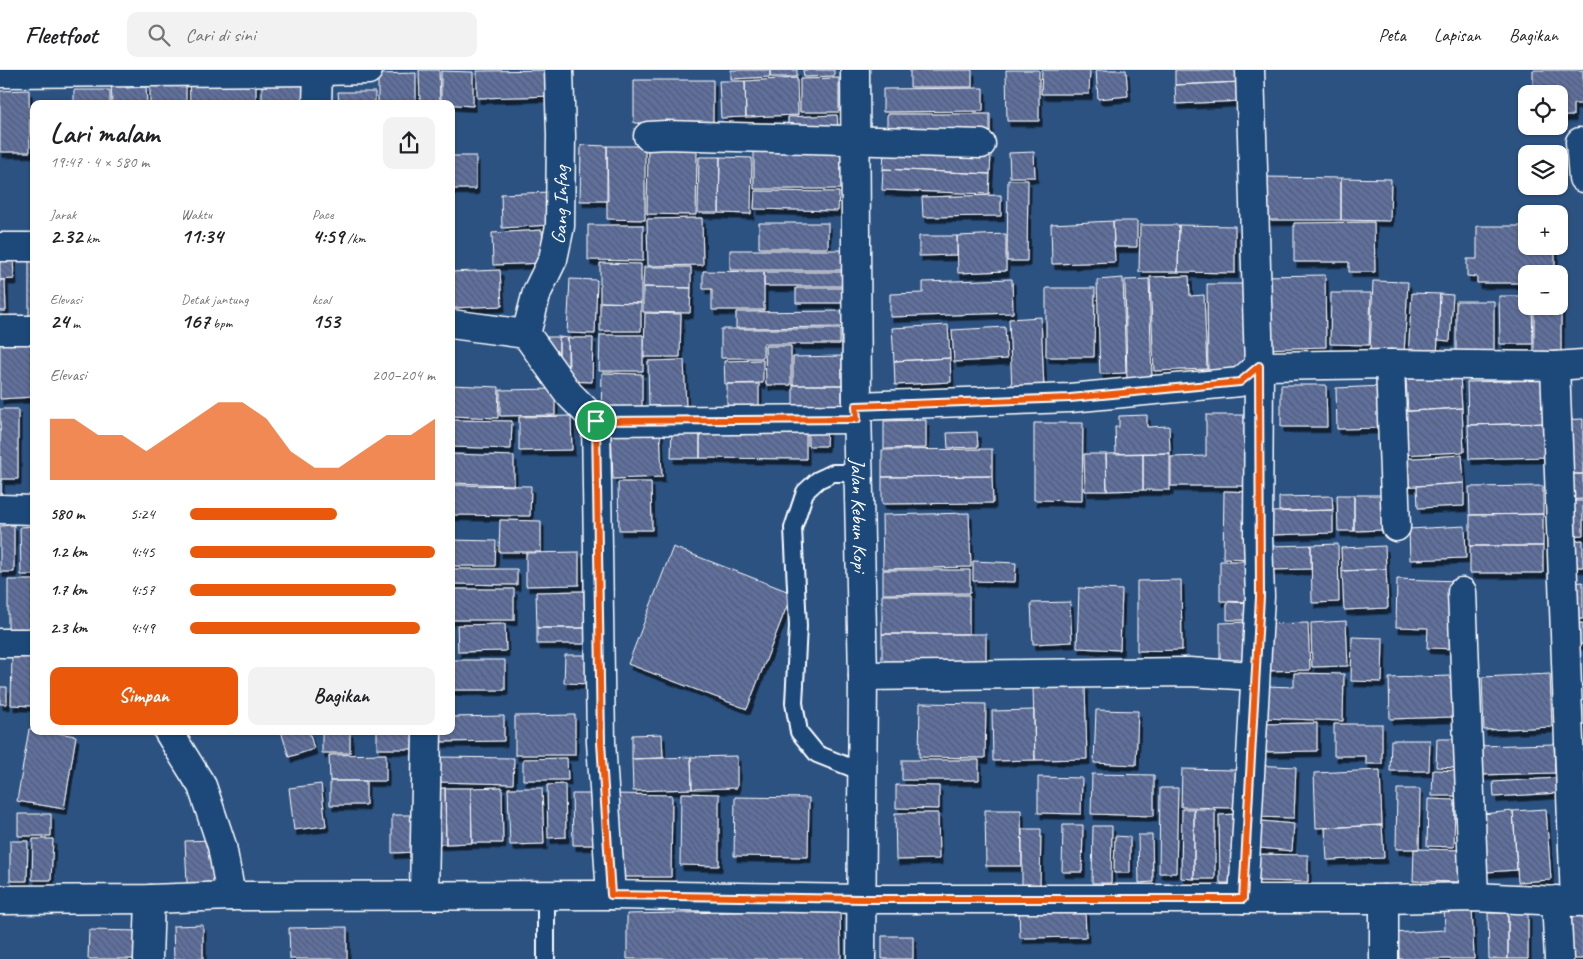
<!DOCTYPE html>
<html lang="id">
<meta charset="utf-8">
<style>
body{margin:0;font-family:Caveat,sans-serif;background:#f2f2f2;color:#202124;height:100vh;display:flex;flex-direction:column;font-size:19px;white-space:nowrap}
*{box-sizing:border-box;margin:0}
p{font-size:16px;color:#757577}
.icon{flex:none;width:28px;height:28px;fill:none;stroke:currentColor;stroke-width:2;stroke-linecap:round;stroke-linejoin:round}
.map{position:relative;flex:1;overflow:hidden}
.side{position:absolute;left:30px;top:30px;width:425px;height:635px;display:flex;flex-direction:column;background:#fff;border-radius:10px;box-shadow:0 1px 4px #0004}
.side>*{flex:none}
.controls{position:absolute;left:1518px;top:15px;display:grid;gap:10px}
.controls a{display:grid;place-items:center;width:50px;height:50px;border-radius:10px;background:#fff;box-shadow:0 1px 4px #0004;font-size:25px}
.pin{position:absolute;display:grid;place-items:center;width:42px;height:42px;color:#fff;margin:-21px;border:2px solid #fff;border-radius:50%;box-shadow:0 1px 5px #0007}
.round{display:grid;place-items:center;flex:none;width:52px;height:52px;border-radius:10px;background:#f2f2f2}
.headline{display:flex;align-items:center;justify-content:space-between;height:85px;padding:0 20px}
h1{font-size:28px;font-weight:600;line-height:38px}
.stats{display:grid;grid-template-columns:repeat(3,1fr);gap:8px;height:85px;padding:5px 20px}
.stats div{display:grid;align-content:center}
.stats b{font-size:21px;font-weight:600}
.stats small{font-size:14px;font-weight:400}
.stats p{font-size:14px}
.chart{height:140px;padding:10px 20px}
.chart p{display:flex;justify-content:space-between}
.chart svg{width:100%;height:90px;margin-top:5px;fill:#ea580c;opacity:.7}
.action{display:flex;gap:10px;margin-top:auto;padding:10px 20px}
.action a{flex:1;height:58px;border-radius:10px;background:#ea580c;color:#fff;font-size:20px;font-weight:600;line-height:58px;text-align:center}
.action a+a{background:#f2f2f2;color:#202124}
ul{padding:0 20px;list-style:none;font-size:16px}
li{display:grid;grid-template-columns:80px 60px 1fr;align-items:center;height:38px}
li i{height:12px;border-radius:6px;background:#ea580c}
header{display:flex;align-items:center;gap:30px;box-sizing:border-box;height:70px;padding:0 25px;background:#fff;border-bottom:1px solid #e0e0e0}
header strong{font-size:24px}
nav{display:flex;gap:28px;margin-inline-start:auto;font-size:18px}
.search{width:350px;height:45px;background:#f2f2f2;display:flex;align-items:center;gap:12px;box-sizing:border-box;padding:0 18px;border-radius:10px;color:#757577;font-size:19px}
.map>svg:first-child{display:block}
</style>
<header>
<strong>Fleetfoot</strong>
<div class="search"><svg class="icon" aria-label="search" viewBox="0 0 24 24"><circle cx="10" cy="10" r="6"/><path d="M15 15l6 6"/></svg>Cari di sini</div>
<nav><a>Peta</a><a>Lapisan</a><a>Bagikan</a></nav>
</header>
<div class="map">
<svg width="1583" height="889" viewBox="0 0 1583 889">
<defs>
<pattern id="building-back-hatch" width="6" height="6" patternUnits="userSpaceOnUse" patternTransform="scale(1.25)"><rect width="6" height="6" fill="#5f709e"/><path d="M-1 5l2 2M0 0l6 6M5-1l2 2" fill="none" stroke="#555c71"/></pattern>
<filter id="shadow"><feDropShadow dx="3" dy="5.5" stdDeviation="0" flood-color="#0009"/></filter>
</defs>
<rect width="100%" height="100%" fill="#2c5281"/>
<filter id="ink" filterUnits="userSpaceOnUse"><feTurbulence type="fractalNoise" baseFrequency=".02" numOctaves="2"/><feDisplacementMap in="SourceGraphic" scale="10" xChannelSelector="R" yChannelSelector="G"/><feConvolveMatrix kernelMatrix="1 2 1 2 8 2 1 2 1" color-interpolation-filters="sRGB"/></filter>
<g filter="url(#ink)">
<path fill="url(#building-back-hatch)" stroke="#fff" filter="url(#shadow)" d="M419,0H439L440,34H420Z
M555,0L556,26L477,28V1Z
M731,0H770V7L731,9Z
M770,0H797V7H770Z
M803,0H834V6L804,7Z
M910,0H972V17H910Z
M1006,0H1039V51H1007Z
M1042,0H1090L1089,24H1041Z
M1096,0H1126L1128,26L1098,29Z
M1175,0H1240L1241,12L1175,15Z
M1533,0H1583V34H1573V46H1559V24H1533Z
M441,1L473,2V36L441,34Z
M416,3V34H378V4Z
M189,4L256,8V34H190Z
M150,5H186V34H150Z
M262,7L312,8V34H262Z
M797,8L798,45L746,47L745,11Z
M839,8V42H800V9Z
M111,9H125L126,18L146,17L147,34H112Z
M634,10H713V53H634Z
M719,11H745L746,47L721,48Z
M1241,12L1242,31L1176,34L1175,15Z
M983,18V41L883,42V19Z
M29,20L30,82H0V21Z
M74,20H110V34H74Z
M338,22H375V34H339Z
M34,32H70V34H34Z
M887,44H990V67H887Z
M837,45L838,57L788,59V47Z
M581,75L607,76L608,131H580Z
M607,76H645V150L607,149Z
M754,76H842V119H754Z
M648,79L697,80L696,145L647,144Z
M884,80L991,84L990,104L883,99Z
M1034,82L1035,107H1010L1009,83Z
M451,86H476V119H451Z
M699,87H720L719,143H698Z
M720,87L752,88L751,144L719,143Z
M883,99L990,104L989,124L882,120Z
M1263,107L1341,108V150H1263Z
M1341,108L1391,109L1390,151L1341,150Z
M1008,110H1028L1027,191H1007Z
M755,121L839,122L838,141L754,139Z
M550,122L551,155L502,158L501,124Z
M1001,125V146L923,147L922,127Z
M702,148L703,195L648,196L647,149Z
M1113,151L1115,192L1052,194L1051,154Z
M1113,151H1137V177H1114Z
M1374,152L1375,202H1349V192H1294V153Z
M759,153H828V178H759Z
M588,155H643V191L588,190Z
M1140,155H1179L1178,202H1139Z
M1179,155L1235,156V203L1178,202Z
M1477,156H1526V176H1555V204H1526V213H1477V207L1467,206V189H1477Z
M542,160L544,193L493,195L492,163Z
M1006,164V201L958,203L957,166Z
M919,166H957V185L919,186Z
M730,180H844V200H730Z
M29,182H34V245H29Z
M0,186H13L14,209L0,210Z
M600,193L641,194V233L600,232Z
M644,197H691V218L643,217Z
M500,200L502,236L451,238V202Z
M703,201L764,202V240H712V219H703Z
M764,202H843V216H764Z
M1325,205L1326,277L1261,279L1260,206Z
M1189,206L1190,226L1204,225L1207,299L1154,301L1150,207Z
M1123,208L1126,303L1100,304L1097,210Z
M570,209L597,210L595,264L567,263Z
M1012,209L1013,243L890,247V224L923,223V212Z
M1149,209L1152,310L1127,311L1125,210Z
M0,210H5L6,241H0Z
M1373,211L1408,212L1404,284L1370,282Z
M1207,214H1244L1245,302L1208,303Z
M643,217L691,218L690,243L643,242Z
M796,218H845V233H796Z
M1046,218H1095L1094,287H1046Z
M1331,223H1371L1369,275L1330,274Z
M1412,223L1440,224L1437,288L1408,286Z
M1440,224L1453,225L1450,271L1438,270Z
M1559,225H1561V284H1534V236H1559Z
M1499,226H1526V236H1532L1533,274H1500Z
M1456,231H1494V289H1456Z
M600,232L641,233V261H600Z
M846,241V257L736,258V242Z
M645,243L681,244L680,287H644Z
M1041,247L1044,319L1012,320L1009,249Z
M948,255L950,288L894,291L892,258Z
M1005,257L1007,289L954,292L952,260Z
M721,259H840V274H763V288H721Z
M600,265H643V301H599Z
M545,267H559V286L545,287Z
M559,267L568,268L569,295H559Z
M568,268H593L592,312L568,311Z
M34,272V327L0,329V273Z
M765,276H791V315H766Z
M842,286V315H793V287Z
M950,288L951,312L895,315L894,291Z
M684,290L686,337L649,338L648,291Z
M763,290V313L725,314L724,291Z
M602,303L642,304V342H601Z
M1460,306L1462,338L1408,341L1406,309Z
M1546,310L1548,353L1468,355L1467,312Z
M727,314H759V339H727Z
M451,315L499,317L498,348L451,346Z
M793,315H842V342H793Z
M1281,315H1326L1327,357H1281Z
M1385,316L1386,358L1337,359L1336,318Z
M555,319V345L500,346V320Z
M1462,338L1464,382L1399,385L1397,342Z
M0,339H18V409H1V427Z
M1147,345V357L1169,356L1170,383L1116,384L1115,357H1119V346Z
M1206,345H1249V416H1171V387L1206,386Z
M571,346L572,380L519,381V347Z
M1583,349V404H1564L1561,350Z
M451,350L512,351L511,379L451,377Z
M926,350V378L884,379V351Z
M1034,353H1083L1082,431L1034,430Z
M1548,353L1549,387L1469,389L1468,355Z
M672,355H700V388H671Z
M700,355L806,357V389L700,388Z
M660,356L662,407L613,409L611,358Z
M808,356H827L826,376H808Z
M977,362L978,377L948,378L947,363Z
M992,379V406L882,407V380Z
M1143,383V420L1107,421L1106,384Z
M1143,383H1170V420H1143Z
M451,384L514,386V415L451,413Z
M1084,384H1106L1107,421H1085Z
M1462,385L1464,413L1401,417L1399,389Z
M1564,404H1583V429L1565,430Z
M992,406L993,433L882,434V407Z
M618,412H651L652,460H619Z
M1464,413V436L1418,438L1417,416Z
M452,415L531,416L530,446L451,445Z
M1543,416V444L1470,445L1469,417Z
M1224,421L1253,422L1252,489L1223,488Z
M1337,425H1354V461H1338Z
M1354,425H1383L1384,460L1354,461Z
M1332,426L1333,440L1279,441V427Z
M1568,431H1583V465L1569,466Z
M1333,440V463L1272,465L1271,442Z
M969,443L971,497L883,499L882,445Z
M1543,444V476H1470V445Z
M500,450L541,451V482H499Z
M14,455V502H0V456Z
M34,456V505H21L20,457Z
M1465,456L1466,488L1410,490L1409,459Z
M451,470L496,471L495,496H451Z
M1583,470V497H1572V471Z
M1338,474L1339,532L1312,533L1311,475Z
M1311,475V499L1270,500V476Z
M1385,476L1386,499L1342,501L1341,478Z
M1470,476H1543V503H1470Z
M673,477L792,523L747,639L628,594Z
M579,482V515L526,516V483Z
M973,491L1016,493L1015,512L973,511Z
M1220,491H1255L1254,532L1220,531Z
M451,499H517V515L451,514Z
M1386,499L1388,538L1344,540L1342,501Z
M883,500H970V523L883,524Z
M1397,509L1460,511L1458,579L1427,578L1428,558L1396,557Z
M8,510H34V561H8Z
M1181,510L1182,580L1137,581V511Z
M1583,512V549L1570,550L1569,513Z
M1079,518L1122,520L1120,580L1077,578Z
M451,519H514V550H451Z
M584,521L585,558H537L536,522Z
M882,525H969V564H882Z
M1070,532L1072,572L1033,574L1031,533Z
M1227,532L1255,533L1254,550H1227Z
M1346,551L1348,596L1312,597L1311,553Z
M1250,552V592H1220V553Z
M1308,553L1310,600L1263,601L1262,554Z
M1583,553V574L1575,575L1572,554Z
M505,554L506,581L458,582L457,555Z
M537,558H585V574H537Z
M882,564H986V593H882Z
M1352,567L1383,568L1382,612L1351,611Z
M12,584L34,585V636L11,635Z
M565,585H593V614L564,613Z
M451,590H505V620H451Z
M1294,603L1344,604L1343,651L1264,648L1265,616L1294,617Z
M1550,604L1552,657L1484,660L1482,607Z
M1451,606L1453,647L1390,649L1389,608Z
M1085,615L1087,689L1035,690L1033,617Z
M0,617H7V634H0Z
M920,633L986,634L985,688L919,687Z
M1581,635H1583V669Z
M1034,640L1035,690L993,691L992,641Z
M1096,640L1138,641L1136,695L1094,693Z
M575,645V685H515V646Z
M504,646V671L437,672V661H451V647Z
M1317,653V681L1260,682V654Z
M1334,654H1382V694H1366V686H1334Z
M29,659H34V661H45L76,666L64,739L17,731Z
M281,661H309L314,679L289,687Z
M322,661H350V683H322Z
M377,661H415V679H377Z
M662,664L663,688L632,689V665Z
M1437,669H1458L1457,698L1436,697Z
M1391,670H1430L1429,701H1390Z
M1554,674L1555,703L1479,705L1478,676Z
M386,684V711H330L329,685Z
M737,686V718L692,719L691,687Z
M439,687L514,688L513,714L438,712Z
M691,687L692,719L633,721L632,689Z
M567,688L568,710H523V689Z
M902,690H979V710H902Z
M1253,695L1296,697L1294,748L1250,747Z
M1182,699L1236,700L1235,738L1181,737Z
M1380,700L1382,755L1316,758L1314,703Z
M1433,700L1462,701L1461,726H1432Z
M1092,704L1154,705V746L1091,744Z
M1038,707L1082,708L1081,744L1038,743Z
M1557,708L1558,723L1494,727L1493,712Z
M330,711H366V735H330Z
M321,714L326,756L294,760L289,718Z
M565,714L566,767L548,768L547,715Z
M896,715L939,716V739L896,738Z
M502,717L503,773H472L471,718Z
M445,718L446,774H431L430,719Z
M445,718H471L472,773L446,774Z
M508,718H542L544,774L510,775Z
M1160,718H1178L1176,803H1159Z
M1397,719H1420L1419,779H1396Z
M681,723L719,724V796L680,795Z
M572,724H595V775H573Z
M615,724L672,725L671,807H614Z
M735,727L809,728L808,787L734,786Z
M1428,729L1455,730L1454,777L1427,776Z
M1182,739H1194V809L1181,808Z
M1194,739H1215V809H1194Z
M1546,739L1551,810L1518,812L1513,741Z
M985,740H1021L1022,796H986Z
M1513,741L1517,800L1486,802L1482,744Z
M895,743H938L939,789L896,790Z
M18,744H51V766H18Z
M1237,744L1239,813H1220L1219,745Z
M392,745H418V782L392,783Z
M1251,750L1294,754L1292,781L1249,777Z
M1063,755H1083L1082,802H1062Z
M1382,755L1384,788L1327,790L1325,758Z
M1093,756H1112L1111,813H1092Z
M1022,759H1041L1040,816H1022Z
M1138,765H1152L1153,812L1139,813Z
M1115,766L1130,767V803H1114Z
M33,769H53L51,810H32Z
M214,770L215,812L187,813L185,771Z
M10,771H28L27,811H10Z
M1414,779L1465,780L1464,812L1413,811Z
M1254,784L1308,785V812L1253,811Z
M1472,833L1474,889H1393L1391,863L1445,860L1444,835Z
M1085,837L1086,867L1020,868L1019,839Z
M840,840L841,889H627V844Z
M1488,843H1508V889H1489Z
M1508,843H1528V889H1508Z
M1569,844H1583V889H1570Z
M203,855V889H174L173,856Z
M347,857V889H290L289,858Z
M89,860L139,861V889H88Z
M882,866H913V889H882Z"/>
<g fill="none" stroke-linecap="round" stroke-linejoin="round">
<defs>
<path id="service" d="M858,403H833L818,410L805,422L793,458L798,556L794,633L799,662L817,684L862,702
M546,826V889"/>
<g id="minor">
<path d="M0,3L318,1"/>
<path d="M317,34L318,1L368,0"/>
<path d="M648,66L666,65L981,74"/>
<path d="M1580,72L1583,108"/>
<path d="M0,177H34"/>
<path d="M451,254L526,264L569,324L596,351L601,672L611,825"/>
<path d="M0,260H34"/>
<path id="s1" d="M526,264L537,222L553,189L560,156L561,66L559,0"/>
<path d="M1390,294L1396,457"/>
<path d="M1555,296L1575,832"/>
<path d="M857,336L1070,328L1240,312L1259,296L1390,294L1555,296L1583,294"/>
<path d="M596,351L857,349"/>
<path d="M0,439L34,440"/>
<path d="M1462,522L1474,827"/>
<path d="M0,573H34"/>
<path d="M863,606L1189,602L1255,606"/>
<path d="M168,661L202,716L222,776L231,826"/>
<path d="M424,825L427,661"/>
<path d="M1243,829L1260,527L1258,467L1259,296L1250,0"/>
<path d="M1384,829V889"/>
<path d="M1556,830L1559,889"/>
<path d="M148,889L150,829"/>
</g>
<path id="tertiary" d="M0,830L150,829L231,826L611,825L861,829H1384L1474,827L1583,832"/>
<g id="primary">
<path id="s2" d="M855,0L857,336L863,606L861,889"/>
</g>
</defs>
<use href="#service" stroke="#fff" stroke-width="20"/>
<use href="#minor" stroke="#fff" stroke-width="31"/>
<use href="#tertiary" stroke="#fff" stroke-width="31"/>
<use href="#primary" stroke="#fff" stroke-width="31"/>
<use href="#service" stroke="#1f4a7a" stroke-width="16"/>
<use href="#minor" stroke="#1f4a7a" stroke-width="28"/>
<use href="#tertiary" stroke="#1f4a7a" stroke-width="28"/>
<use href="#primary" stroke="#1f4a7a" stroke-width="28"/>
</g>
</g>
<g fill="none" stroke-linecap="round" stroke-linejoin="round" filter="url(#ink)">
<defs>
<path id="route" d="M1259,296L1260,527L1243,829H861L611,825L601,672L596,351L857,349L856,336L1070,328L1240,312Z"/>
</defs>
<use href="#route" stroke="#fff" stroke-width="10"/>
<use href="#route" stroke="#ea580c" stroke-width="6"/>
</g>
<g text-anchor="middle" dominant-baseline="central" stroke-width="4.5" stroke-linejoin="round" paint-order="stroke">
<g font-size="20" fill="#fff" stroke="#1f4a7a">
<text stroke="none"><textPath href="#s1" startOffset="135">Gang Infag</textPath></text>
<text stroke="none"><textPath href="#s2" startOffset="445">Jalan Kebun Kopi</textPath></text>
</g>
</g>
</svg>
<div class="controls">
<a><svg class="icon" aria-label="locate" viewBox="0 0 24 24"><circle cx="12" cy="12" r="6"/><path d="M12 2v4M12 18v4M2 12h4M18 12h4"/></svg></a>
<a><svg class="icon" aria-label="layers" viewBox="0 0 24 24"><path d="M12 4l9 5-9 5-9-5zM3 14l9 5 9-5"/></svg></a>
<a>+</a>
<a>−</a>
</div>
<div class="pin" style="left:596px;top:351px;background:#1e9e55"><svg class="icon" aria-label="arrive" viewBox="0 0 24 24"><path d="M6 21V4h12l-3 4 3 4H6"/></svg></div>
<section class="side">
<div class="headline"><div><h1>Lari malam</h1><p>19:47 · 4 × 580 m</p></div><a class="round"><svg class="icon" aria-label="share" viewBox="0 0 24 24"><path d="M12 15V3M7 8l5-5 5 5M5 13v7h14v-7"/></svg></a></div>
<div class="stats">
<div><p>Jarak</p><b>2.32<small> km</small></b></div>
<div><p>Waktu</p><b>11:34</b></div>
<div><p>Pace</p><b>4:59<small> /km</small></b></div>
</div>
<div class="stats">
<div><p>Elevasi</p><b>24<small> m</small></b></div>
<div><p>Detak jantung</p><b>167<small> bpm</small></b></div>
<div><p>kcal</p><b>153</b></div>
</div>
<div class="chart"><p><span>Elevasi</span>200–204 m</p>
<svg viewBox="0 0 160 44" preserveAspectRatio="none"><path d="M0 44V14L10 14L20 22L30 22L40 30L50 22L60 14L70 6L80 6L90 14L100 30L110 38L120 38L130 30L140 22L150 22L160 14V44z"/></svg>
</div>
<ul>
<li><b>580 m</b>5:24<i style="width:60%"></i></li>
<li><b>1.2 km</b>4:45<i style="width:100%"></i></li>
<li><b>1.7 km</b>4:57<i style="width:84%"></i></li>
<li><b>2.3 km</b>4:49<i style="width:94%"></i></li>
</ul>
<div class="action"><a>Simpan</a><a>Bagikan</a></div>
</section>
</div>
